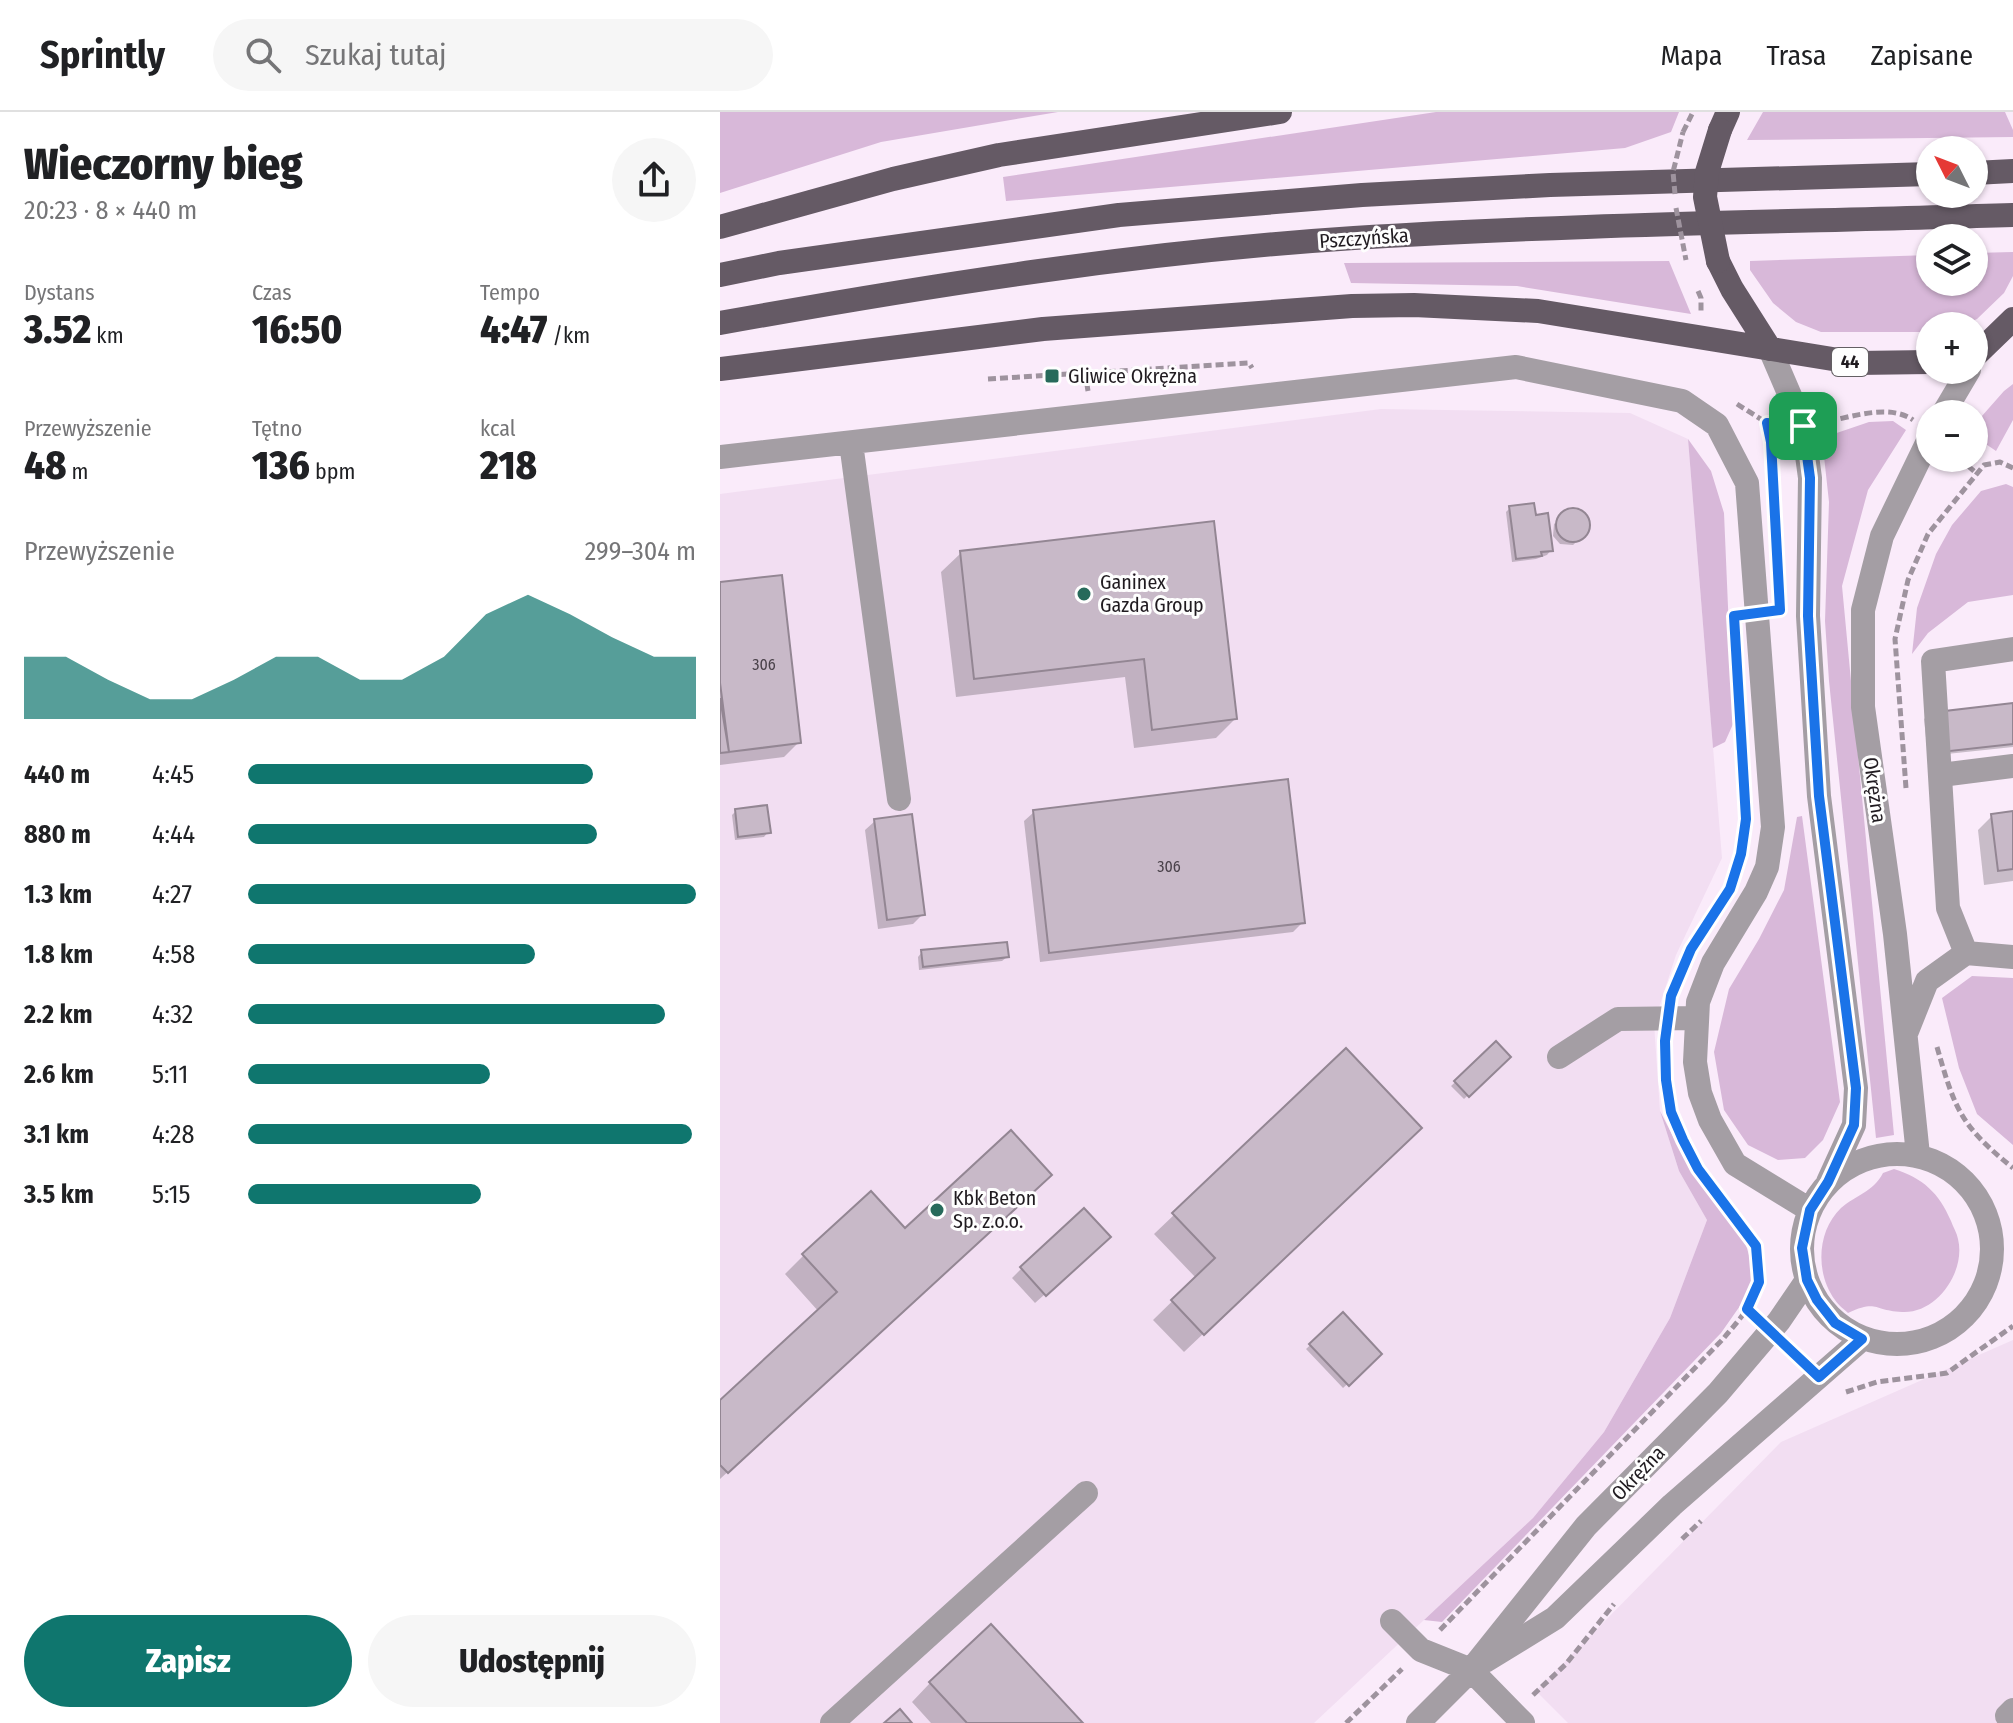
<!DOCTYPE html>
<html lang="pl">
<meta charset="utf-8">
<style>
body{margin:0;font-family:"Fira Sans Condensed",sans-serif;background:#f6f6f6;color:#202124;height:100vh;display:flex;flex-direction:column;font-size:30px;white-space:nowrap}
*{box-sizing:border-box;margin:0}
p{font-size:26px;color:#757577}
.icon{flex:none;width:44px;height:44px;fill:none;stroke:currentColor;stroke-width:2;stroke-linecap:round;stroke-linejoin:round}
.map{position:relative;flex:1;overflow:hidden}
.drawer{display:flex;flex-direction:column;background:#fff;width:720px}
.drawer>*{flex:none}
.needle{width:52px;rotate:312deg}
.buttons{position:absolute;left:1196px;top:24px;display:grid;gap:16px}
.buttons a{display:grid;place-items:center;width:72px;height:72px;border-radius:50%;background:#fff;box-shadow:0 2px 6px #0004;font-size:40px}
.pin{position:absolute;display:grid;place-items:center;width:68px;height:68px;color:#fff;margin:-34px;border-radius:16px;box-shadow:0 4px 12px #0006}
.round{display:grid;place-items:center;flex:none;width:84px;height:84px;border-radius:42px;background:#f6f6f6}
.headline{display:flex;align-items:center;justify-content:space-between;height:136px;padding:0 24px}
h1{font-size:44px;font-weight:800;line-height:60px}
.figures{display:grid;grid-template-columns:repeat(3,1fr);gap:12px;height:136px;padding:8px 24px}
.figures div{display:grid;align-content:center}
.figures b{font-size:40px;font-weight:800}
.figures small{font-size:22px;font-weight:400}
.figures p{font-size:22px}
.chart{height:224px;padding:16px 24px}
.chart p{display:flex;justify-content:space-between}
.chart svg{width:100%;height:144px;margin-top:8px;fill:#0f766e;opacity:.7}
.button{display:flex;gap:16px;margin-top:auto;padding:16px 24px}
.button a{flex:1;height:92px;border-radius:48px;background:#0f766e;color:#fff;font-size:32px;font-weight:800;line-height:92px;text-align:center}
.button a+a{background:#f6f6f6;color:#202124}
ul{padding:0 24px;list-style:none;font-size:26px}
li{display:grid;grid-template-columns:128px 96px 1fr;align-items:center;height:60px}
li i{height:20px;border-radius:10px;background:#0f766e}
header{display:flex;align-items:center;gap:48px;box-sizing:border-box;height:112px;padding:0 40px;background:#fff;border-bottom:2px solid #e0e0e0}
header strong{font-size:38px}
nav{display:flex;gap:44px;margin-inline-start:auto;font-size:28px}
.search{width:560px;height:72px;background:#f6f6f6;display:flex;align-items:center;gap:20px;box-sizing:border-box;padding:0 28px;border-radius:44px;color:#757577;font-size:30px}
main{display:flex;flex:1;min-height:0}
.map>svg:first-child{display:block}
</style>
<header>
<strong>Sprintly</strong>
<div class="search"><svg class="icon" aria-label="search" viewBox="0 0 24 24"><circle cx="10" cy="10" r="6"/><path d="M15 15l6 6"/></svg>Szukaj tutaj</div>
<nav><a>Mapa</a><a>Trasa</a><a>Zapisane</a></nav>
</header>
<main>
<section class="drawer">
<div class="headline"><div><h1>Wieczorny bieg</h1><p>20:23 · 8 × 440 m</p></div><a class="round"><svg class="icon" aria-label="share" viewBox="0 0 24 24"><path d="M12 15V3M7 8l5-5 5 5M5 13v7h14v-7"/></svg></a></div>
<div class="figures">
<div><p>Dystans</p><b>3.52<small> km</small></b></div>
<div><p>Czas</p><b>16:50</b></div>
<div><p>Tempo</p><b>4:47<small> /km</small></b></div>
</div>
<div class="figures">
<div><p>Przewyższenie</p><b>48<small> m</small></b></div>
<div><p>Tętno</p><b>136<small> bpm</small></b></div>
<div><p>kcal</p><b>218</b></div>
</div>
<div class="chart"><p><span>Przewyższenie</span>299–304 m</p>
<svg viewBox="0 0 160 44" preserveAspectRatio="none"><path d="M0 44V25L10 25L20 32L30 38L40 38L50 32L60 25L70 25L80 32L90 32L100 25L110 12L120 6L130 12L140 19L150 25L160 25V44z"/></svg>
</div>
<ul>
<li><b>440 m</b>4:45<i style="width:77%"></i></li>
<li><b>880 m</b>4:44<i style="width:78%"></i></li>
<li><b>1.3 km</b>4:27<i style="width:100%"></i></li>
<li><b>1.8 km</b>4:58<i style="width:64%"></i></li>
<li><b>2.2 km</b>4:32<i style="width:93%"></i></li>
<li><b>2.6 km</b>5:11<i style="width:54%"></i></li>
<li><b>3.1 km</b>4:28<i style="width:99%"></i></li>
<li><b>3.5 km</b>5:15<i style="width:52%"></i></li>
</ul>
<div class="button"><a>Zapisz</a><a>Udostępnij</a></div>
</section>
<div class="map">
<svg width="1293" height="1611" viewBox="0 0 1293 1611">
<rect width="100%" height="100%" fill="#faebfa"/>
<path fill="#f2def2" d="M661,297L910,301L968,327L1002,746L956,843L934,911L940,999L959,1059L987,1108L950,1206L884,1320L813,1406L594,1611H0V382Z
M1293,1228V1611H848L816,1579L1061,1330Z"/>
<path fill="#d8b8d9" d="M0,0H338L161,30L0,81Z
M716,0H959L951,20L905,36L286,89L283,65Z
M1043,0H1285L1293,18V25L1027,28Z
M1293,140V164L1284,181L1257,207L1241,214H1210V220H1101L1076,210L1053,191L1030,158V149L1210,143V170H1254V141Z
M949,149L971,202L797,174L631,171L624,151Z
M1293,272V308L1276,339L1254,324V313L1284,279Z
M1173,309L1186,318L1148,378L1122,474L1174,1023L1156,1026L1109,569L1105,509L1109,390L1102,326L1149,310Z
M968,327L991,359L1004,401L1013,612L1005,630L993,636Z
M1286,372L1293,375V483L1248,490L1208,521L1192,542L1197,496L1216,442L1232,413L1261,379Z
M1082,704L1120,990L1103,1028L1085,1046L1058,1048L1028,1033L1004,998L994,940L1009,877L1039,827L1064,778L1077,705Z
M1252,864L1293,866V1033L1257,1002L1239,956L1222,886Z
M940,999L964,1046L1026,1133L1034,1160L1029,1181L1001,1221L722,1510L704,1508L813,1406L884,1320L950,1206L987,1108L959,1059Z
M1174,1057C1203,1066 1219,1081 1231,1109C1233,1115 1237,1121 1238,1127C1246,1159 1217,1202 1182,1200C1154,1199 1158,1187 1128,1201C1124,1197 1118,1193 1115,1188C1095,1161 1097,1119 1121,1096C1136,1083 1153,1080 1163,1061Z"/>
<path fill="#0003" d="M790,396L814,405L831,438L827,443L816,447L792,450L786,400Z
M850,398L861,400L868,408L867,420L853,433L840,432L833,424L834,412Z
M492,412L515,607L496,626L414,636L405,565L236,585L221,460L241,441Z
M0,472L79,630L64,645L0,653Z
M1293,593V635L1208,644L1204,607L1209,602Z
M16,699L48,720L44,725L15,728L12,703Z
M314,700L583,810L573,820L320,850L304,709Z
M1293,701V769L1264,773L1258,718L1272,704Z
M155,709L203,802L193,812L158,817L145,718Z
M202,840L287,845L282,849L199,858L198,845Z
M776,932L788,945L744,987L731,974Z
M626,939L680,1035L464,1240L433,1208L476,1166L434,1122Z
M311,1082L0,1367V1291L99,1200L65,1162L84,1143L185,1119Z
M379,1134L315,1191L292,1166L302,1156Z
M623,1203L660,1242L623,1276L586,1237Z
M210,1571L360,1611H211L192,1590Z"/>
<path fill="#c8b9c8" stroke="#938693" stroke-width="2" d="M814,391L816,403L828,401L833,439L821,440L822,444L796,447L789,394Z
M836 413a17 17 0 1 1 34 0a17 17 0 1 1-34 0Z
M494,409L517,607L432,618L424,547L254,567L240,439Z
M62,463L81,631L9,640L0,571V470Z
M0,586L9,640L0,641Z
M1293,591V632L1212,641L1208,601Z
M568,667L585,811L329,841L313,698Z
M47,693L51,721L18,725L15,697Z
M1293,699V757L1278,759L1271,702Z
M192,702L205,803L167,808L154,707Z
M287,830L289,845L203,855L201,838Z
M776,929L791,945L749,985L734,969Z
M626,936L702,1016L484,1223L451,1188L495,1146L452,1101Z
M291,1018L332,1063L8,1361L0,1353V1288L117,1180L82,1142L151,1079L185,1116Z
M364,1096L391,1125L326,1184L300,1155Z
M623,1200L662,1242L629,1274L589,1232Z
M271,1512L363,1611H247L209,1570Z
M180,1597L192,1611H164Z"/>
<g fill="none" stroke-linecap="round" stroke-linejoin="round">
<path stroke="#9e939e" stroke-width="5" stroke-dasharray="8 4" stroke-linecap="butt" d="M963,20L973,0
M978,179L981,186V200
M365,260L368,279
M268,267L529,251L532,256
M1017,292L1047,311L1052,357
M1109,309C1135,304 1170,292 1193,308
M1239,346L1256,361
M1186,676L1175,527L1188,468L1208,422L1264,353L1280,350L1293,356
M1217,935C1235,998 1241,1014 1293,1056
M1126,1280L1157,1270L1227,1261L1293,1214
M962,1427L981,1409
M720,1518L1003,1227C1016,1211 1035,1192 1039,1170C1048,1127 1001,1091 980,1059C960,1030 947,995 946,960
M813,1583L846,1552L894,1492
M626,1611L682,1557"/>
<path stroke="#a49ea4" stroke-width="24" d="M1050,237L1083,314L1090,366L1088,504L1099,684L1136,976L1134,1013L1108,1070
M1223,302L1249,258
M131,331L179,687
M0,345L796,255L962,289L997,313L1027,371L1053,715L1047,755L1036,780L993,851L978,890L975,950L980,981L990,1008L1015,1052L1090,1098
M1221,663L1293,654
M1246,841L1228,796L1213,549L1293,537
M1187,919L1207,869L1246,841L1293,845
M839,945L898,907L977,906
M1082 1137a95 95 0 1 1 190 0a95 95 0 1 1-190 0Z
M1198,1043L1175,822L1143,595V498L1162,424L1210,325
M672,1509L701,1538L751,1558L803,1611
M765,1549L835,1506L952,1393L1142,1227
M1293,1598L1287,1604L1293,1610
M112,1611L366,1381
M698,1611L751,1558L866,1414L998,1281L1059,1209L1087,1168"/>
<path stroke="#655a65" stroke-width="24" d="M1000,18L1008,0
M1254,61L1293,59
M0,115L173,67L279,43L560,0
M998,149L1012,177L1050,237
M0,163L59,151L399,103L642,83L830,73L1210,62
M0,211C210,173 421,140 634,126C853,112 1073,110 1293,103
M1258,241L1293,207
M0,257L323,217L632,194L694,193L818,199L1137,251L1210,250"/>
<path stroke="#9e939e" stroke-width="5" stroke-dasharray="8 4" stroke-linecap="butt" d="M955,82L953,60L963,20
M956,96L966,148"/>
<path stroke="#655a65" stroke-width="24" d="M998,149L985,85L987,60L1000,18"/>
</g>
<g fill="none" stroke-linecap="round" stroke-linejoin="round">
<defs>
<path id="route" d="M1047,311L1083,314L1090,366L1088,504L1099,684L1136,976L1134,1013L1108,1070L1090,1098L1082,1136L1087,1168L1097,1188L1115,1211L1142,1227L1099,1265L1027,1197L1039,1170L1036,1134L978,1057L963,1028L951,1000L946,968L945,929L951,884L971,837L1010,777L1021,742L1026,707L1014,504L1060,498L1051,330Z"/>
</defs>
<use href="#route" stroke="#fff" stroke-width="16"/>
<use href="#route" stroke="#1a73e8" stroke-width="10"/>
</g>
<g fill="#276a5b" stroke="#fefefe" stroke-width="3">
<rect x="324" y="256" width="16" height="16" rx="4"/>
<circle cx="364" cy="482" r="8"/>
<circle cx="217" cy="1098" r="8"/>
</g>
<g text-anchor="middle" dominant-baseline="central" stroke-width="6" stroke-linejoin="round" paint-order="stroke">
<g font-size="16" fill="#4a424a">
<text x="44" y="552">306</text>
<text x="449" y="754">306</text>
</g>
<rect fill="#fefefe" stroke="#635f63" stroke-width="2" x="1112" y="236" width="36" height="28" rx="6"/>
<g font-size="18" font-weight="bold" fill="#201b20">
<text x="1130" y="250">44</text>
</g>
<g font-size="20" fill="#201b20" stroke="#fefefe">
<text transform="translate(644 126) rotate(-4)">Pszczyńska</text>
<text transform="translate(1155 678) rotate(82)">Okrężna</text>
<text transform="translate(918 1361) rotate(-46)">Okrężna</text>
</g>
<g font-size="20" fill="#201b20" stroke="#fefefe" text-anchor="start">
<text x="348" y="264">Gliwice Okrężna</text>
<text x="380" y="470">Ganinex<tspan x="380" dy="23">Gazda Group</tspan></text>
<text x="233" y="1086">Kbk Beton<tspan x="233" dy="23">Sp. z.o.o.</tspan></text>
</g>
</g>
</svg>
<div class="buttons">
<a><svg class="needle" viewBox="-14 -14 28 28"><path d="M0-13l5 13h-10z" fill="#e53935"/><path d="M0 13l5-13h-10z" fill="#757577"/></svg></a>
<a><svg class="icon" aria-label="layers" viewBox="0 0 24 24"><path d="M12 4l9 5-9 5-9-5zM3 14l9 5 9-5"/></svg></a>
<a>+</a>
<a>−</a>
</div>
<div class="pin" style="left:1083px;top:314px;background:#1e9e55"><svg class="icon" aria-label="arrive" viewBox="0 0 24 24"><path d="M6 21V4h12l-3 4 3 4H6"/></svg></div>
</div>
</main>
